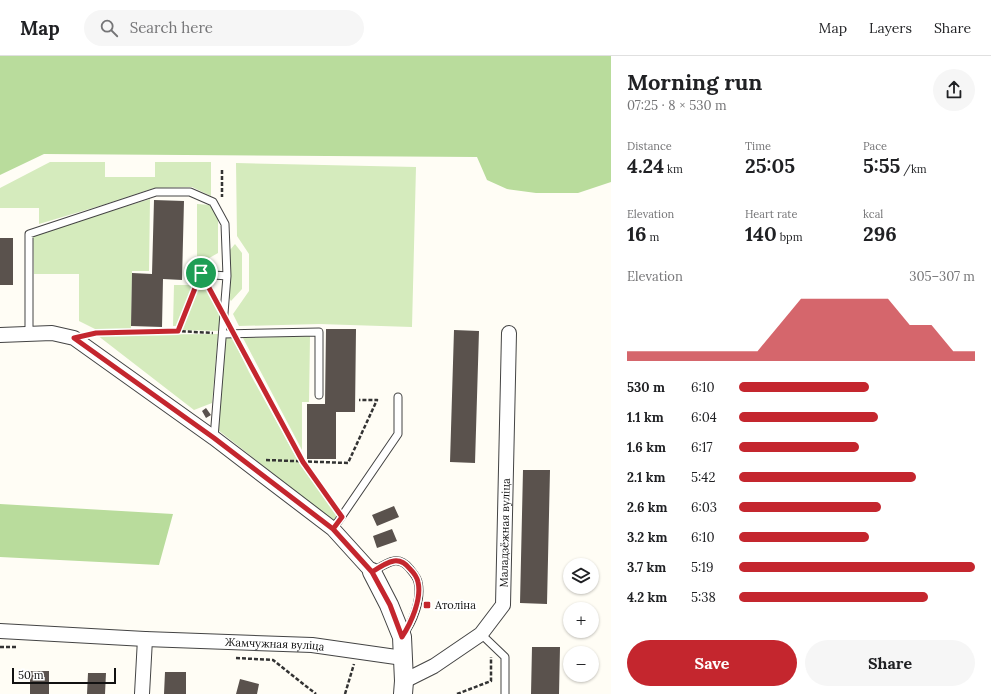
<!DOCTYPE html>
<meta charset="utf-8">
<style>
body{margin:0;font-family:Lora,serif;background:#f6f6f6;color:#202124;height:100vh;display:flex;flex-direction:column;font-size:15px;white-space:nowrap}
*{box-sizing:border-box;margin:0}
p{font-size:13px;color:#757577}
.icon{flex:none;width:22px;height:22px;fill:none;stroke:currentColor;stroke-width:2;stroke-linecap:round;stroke-linejoin:round}
.map{position:relative;flex:1;overflow:hidden}
.details{display:flex;flex-direction:column;background:#fff;width:380px}
.details>*{flex:none}
.controls{position:absolute;left:563px;top:502px;display:grid;gap:8px}
.controls a{display:grid;place-items:center;width:36px;height:36px;border-radius:50%;background:#fff;box-shadow:0 1px 3px #0004;font-size:20px}
.scale{position:absolute;left:12px;bottom:10px;width:104px;box-sizing:border-box;padding-left:4px;border:2px solid #111;border-top:0;font-size:11px;line-height:14px;white-space:nowrap;color:#111;-webkit-text-stroke:3px #fff;paint-order:stroke}
.pin{position:absolute;display:grid;place-items:center;width:34px;height:34px;color:#fff;margin:-17px;border:2px solid #fff;border-radius:50%;box-shadow:0 1px 4px #0007}
.round{display:grid;place-items:center;flex:none;width:42px;height:42px;border-radius:21px;background:#f6f6f6}
.overview{display:flex;align-items:center;justify-content:space-between;height:68px;padding:0 16px}
h1{font-size:22px;font-weight:800;line-height:30px}
.stats{display:grid;grid-template-columns:repeat(3,1fr);gap:6px;height:68px;padding:4px 16px}
.stats div{display:grid;align-content:center}
.stats b{font-size:20px;font-weight:800}
.stats small{font-size:11px;font-weight:400}
.stats p{font-size:11px}
.chart{height:112px;padding:8px 16px}
.chart p{display:flex;justify-content:space-between}
.chart svg{width:100%;height:72px;margin-top:4px;fill:#c4262e;opacity:.7}
.button{display:flex;gap:8px;margin-top:auto;padding:8px 16px}
.button a{flex:1;height:46px;border-radius:24px;background:#c4262e;color:#fff;font-size:16px;font-weight:800;line-height:46px;text-align:center}
.button a+a{background:#f6f6f6;color:#202124}
ul{padding:0 16px;list-style:none;font-size:13px}
li{display:grid;grid-template-columns:64px 48px 1fr;align-items:center;height:30px}
li i{height:10px;border-radius:5px;background:#c4262e}
header{display:flex;align-items:center;gap:24px;box-sizing:border-box;height:56px;padding:0 20px;background:#fff;border-bottom:1px solid #e0e0e0}
header strong{font-size:19px}
nav{display:flex;gap:22px;margin-inline-start:auto;font-size:14px}
.search{width:280px;height:36px;background:#f6f6f6;display:flex;align-items:center;gap:10px;box-sizing:border-box;padding:0 14px;border-radius:22px;color:#757577;font-size:15px}
main{display:flex;flex:1;min-height:0}
.map>svg:first-child{display:block}
</style>
<header>
<strong>Map</strong>
<div class="search"><svg class="icon" aria-label="search" viewBox="0 0 24 24"><circle cx="10" cy="10" r="6"/><path d="M15 15l6 6"/></svg>Search here</div>
<nav><a>Map</a><a>Layers</a><a>Share</a></nav>
</header>
<main>
<div class="map">
<svg width="611" height="638" viewBox="0 0 611 638">
<rect width="100%" height="100%" fill="#fffdf5"/>
<path fill="#d5ebbd" d="M50,106H105V121H155V106H211V140L192,131L154,132L106,148L39,168V152H0V132Z
M236,107L416,111L412,271L319,268L239,270L233,258L249,235V198L237,180Z
M150,143L149,215H132L131,273H95L79,265V218H34L33,179Z
M197,148L210,149L218,163V197L197,209Z
M235,188L242,197V233L231,245L229,242L230,194Z
M201,221L223,260L221,275L180,274Z
M174,229H194L178,270H173Z
M218,278L212,347L194,354L97,279Z
M310,280L309,346H302V394L243,282Z
M225,281H232L249,316L300,408L337,460L333,465L218,374Z"/>
<path fill="#b9dc9c" d="M0,0H611V126L578,137H536L507,133L487,124L477,101L44,98L0,119Z
M0,448L173,458L159,509L0,501Z"/>
<path fill="#5a524d" d="M154,144L184,145L182,224L163,223L162,271L131,270L132,217L152,218Z
M0,182H13V229H0Z
M326,273H356L355,356H336V403H307V348H325Z
M454,274L479,275L475,407L450,406Z
M206,352L211,359L206,362L202,355Z
M523,414H550L547,548L520,547Z
M394,450L399,461L377,470L372,459Z
M392,473L397,485L377,492L373,480Z
M532,591H560L559,638H531Z
M30,615H49V638H30Z
M165,616H186V638H164Z
M88,617H106L105,638H87Z
M240,623L259,628L257,638H236Z"/>
<g fill="none" stroke-linecap="round" stroke-linejoin="round">
<defs>
<path id="service" d="M214,219L227,220
M223,278L319,276V339
M29,279V178L156,136H190L213,146L225,168L227,220L214,382
M333,473L398,378V341
M372,516C379,512 387,506 394,505C401,504 406,508 410,513C413,517 417,521 418,526C422,543 413,566 403,579
M481,578L505,601V638"/>
<g id="minor">
<path d="M0,279L52,277L74,282L214,382L333,473L372,516"/>
<path id="s1" d="M0,575L145,583L312,589L403,602"/>
<path id="s2" d="M404,625L434,610L481,578L503,549L509,277"/>
<path d="M142,638L145,583"/>
</g>
<path id="tertiary" d="M372,516L389,549L402,581L404,625L403,638"/>
</defs>
<use href="#service" stroke="#444" stroke-width="9"/>
<use href="#minor" stroke="#444" stroke-width="16"/>
<use href="#tertiary" stroke="#444" stroke-width="20"/>
<path stroke="#333" stroke-width="2.5" stroke-dasharray="4 2" stroke-linecap="butt" d="M222,114V141
M193,217H201
M206,226L215,243
M178,275L201,217L205,214
M92,278L95,277L178,275L213,277
M239,288L303,406L336,452
M266,404L348,407L377,344H359
M0,591H18
M236,602L273,604L316,638
M345,638L354,608
M457,638L491,625V601"/>
<use href="#service" stroke="#fff" stroke-width="7"/>
<use href="#minor" stroke="#fff" stroke-width="14"/>
<use href="#tertiary" stroke="#fff" stroke-width="18"/>
</g>
<g fill="none" stroke-linecap="round" stroke-linejoin="round">
<defs>
<path id="route" d="M201,217L178,275L96,277L74,282L214,382L333,473L372,516L390,549L402,581C411,567 422,543 418,526C417,521 413,516 410,513C406,508 401,504 394,505C387,506 378,512 372,516L333,473L342,461L303,406L201,217"/>
</defs>
<use href="#route" stroke="#fff" stroke-width="8"/>
<use href="#route" stroke="#c4262e" stroke-width="5"/>
</g>
<rect fill="#c4262e" stroke="#fff" stroke-width="1.5" x="423" y="545" width="8" height="8" rx="2"/>
<g text-anchor="middle" dominant-baseline="central" stroke-width="4" stroke-linejoin="round" paint-order="stroke">
<g font-size="11" fill="#111" stroke="#fff">
<text stroke="none"><textPath href="#s2" startOffset="199">Маладзёжная вуліца</textPath></text>
<text stroke="none"><textPath href="#s1" startOffset="275">Жамчужная вуліца</textPath></text>
</g>
<g font-size="11" fill="#111" stroke="#fff" text-anchor="start">
<text x="435" y="549">Атоліна</text>
</g>
</g>
</svg>
<div class="controls">
<a><svg class="icon" aria-label="layers" viewBox="0 0 24 24"><path d="M12 4l9 5-9 5-9-5zM3 14l9 5 9-5"/></svg></a>
<a>+</a>
<a>−</a>
</div>
<div class="scale">50 m</div>
<div class="pin" style="left:201px;top:217px;background:#1e9e55"><svg class="icon" aria-label="arrive" viewBox="0 0 24 24"><path d="M6 21V4h12l-3 4 3 4H6"/></svg></div>
</div>
<section class="details">
<div class="overview"><div><h1>Morning run</h1><p>07:25 · 8 × 530 m</p></div><a class="round"><svg class="icon" aria-label="share" viewBox="0 0 24 24"><path d="M12 15V3M7 8l5-5 5 5M5 13v7h14v-7"/></svg></a></div>
<div class="stats">
<div><p>Distance</p><b>4.24<small> km</small></b></div>
<div><p>Time</p><b>25:05</b></div>
<div><p>Pace</p><b>5:55<small> /km</small></b></div>
</div>
<div class="stats">
<div><p>Elevation</p><b>16<small> m</small></b></div>
<div><p>Heart rate</p><b>140<small> bpm</small></b></div>
<div><p>kcal</p><b>296</b></div>
</div>
<div class="chart"><p><span>Elevation</span>305–307 m</p>
<svg viewBox="0 0 160 44" preserveAspectRatio="none"><path d="M0 44V38L10 38L20 38L30 38L40 38L50 38L60 38L70 22L80 6L90 6L100 6L110 6L120 6L130 22L140 22L150 38L160 38V44z"/></svg>
</div>
<ul>
<li><b>530 m</b>6:10<i style="width:55%"></i></li>
<li><b>1.1 km</b>6:04<i style="width:59%"></i></li>
<li><b>1.6 km</b>6:17<i style="width:51%"></i></li>
<li><b>2.1 km</b>5:42<i style="width:75%"></i></li>
<li><b>2.6 km</b>6:03<i style="width:60%"></i></li>
<li><b>3.2 km</b>6:10<i style="width:55%"></i></li>
<li><b>3.7 km</b>5:19<i style="width:100%"></i></li>
<li><b>4.2 km</b>5:38<i style="width:80%"></i></li>
</ul>
<div class="button"><a>Save</a><a>Share</a></div>
</section>
</main>
